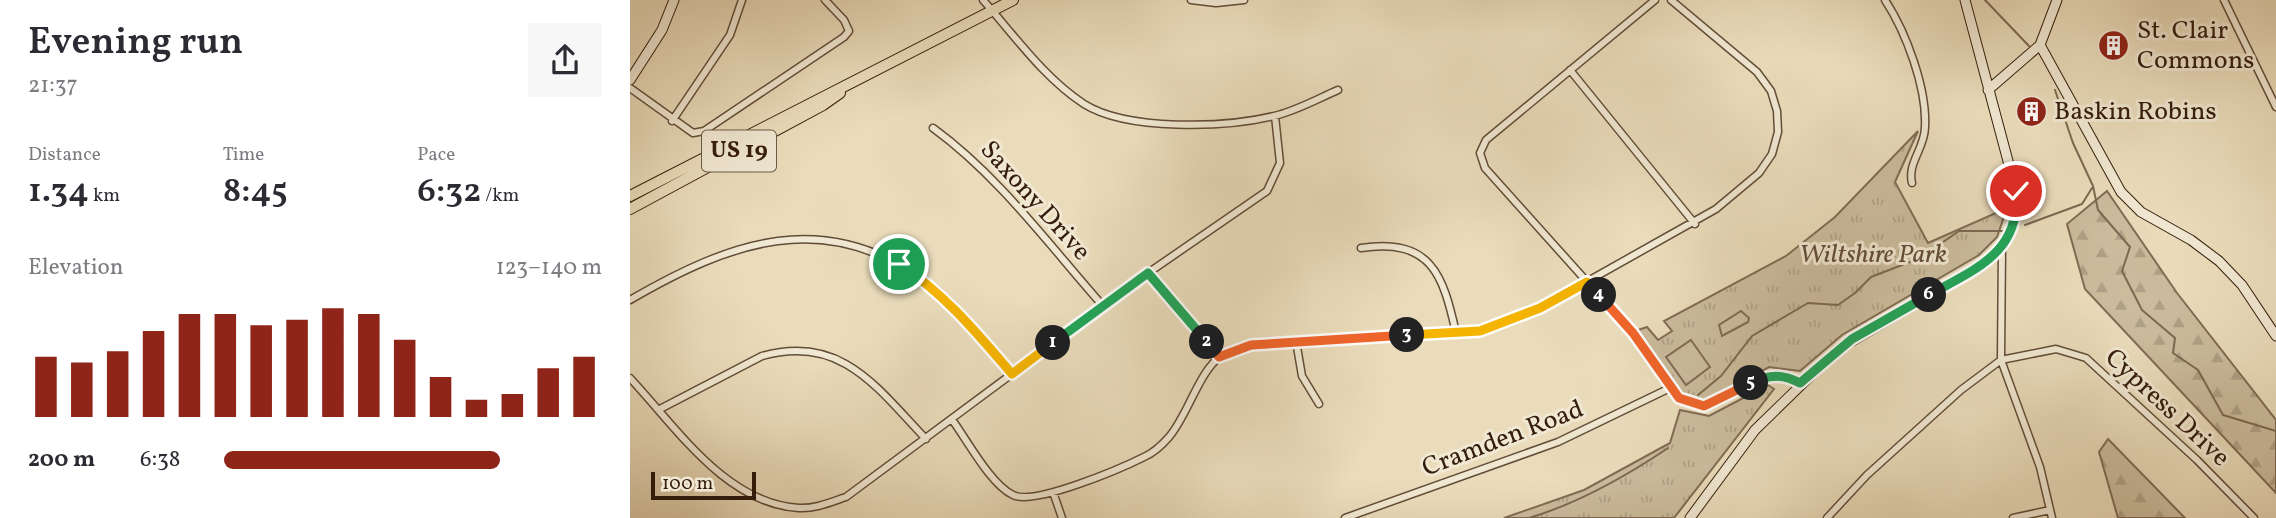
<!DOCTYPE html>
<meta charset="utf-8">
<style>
body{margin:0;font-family:Vollkorn,serif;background:#f7f7f7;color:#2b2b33;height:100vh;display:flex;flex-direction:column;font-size:26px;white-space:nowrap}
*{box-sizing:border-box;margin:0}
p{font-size:23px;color:#7c7c81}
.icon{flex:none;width:38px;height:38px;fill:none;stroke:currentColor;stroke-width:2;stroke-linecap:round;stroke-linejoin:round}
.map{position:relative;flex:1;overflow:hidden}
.panel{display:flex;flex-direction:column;background:#fff;width:630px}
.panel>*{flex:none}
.scale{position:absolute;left:21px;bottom:18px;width:105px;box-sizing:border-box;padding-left:7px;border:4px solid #351d0b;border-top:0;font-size:19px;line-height:24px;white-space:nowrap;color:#351d0b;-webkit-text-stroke:5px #f1e8d3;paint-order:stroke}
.pin{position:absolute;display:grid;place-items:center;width:60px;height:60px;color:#fff;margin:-30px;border:4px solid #fff;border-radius:50%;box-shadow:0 2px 7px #0007}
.km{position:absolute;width:35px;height:35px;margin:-18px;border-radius:50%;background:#222;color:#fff;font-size:19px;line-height:35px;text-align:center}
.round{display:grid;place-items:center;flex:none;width:74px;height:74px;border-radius:0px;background:#f7f7f7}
.overview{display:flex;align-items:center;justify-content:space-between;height:119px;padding:0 28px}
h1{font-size:38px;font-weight:600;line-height:52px}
.figures{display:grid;grid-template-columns:repeat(3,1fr);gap:10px;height:119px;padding:7px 28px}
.figures div{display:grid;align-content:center}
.figures b{font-size:35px;font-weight:600}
.figures small{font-size:19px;font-weight:400}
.figures p{font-size:19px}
.chart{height:196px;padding:14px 28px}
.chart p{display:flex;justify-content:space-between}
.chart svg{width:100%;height:126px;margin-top:7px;stroke:#8f2418;stroke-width:6}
ul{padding:0 28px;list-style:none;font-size:23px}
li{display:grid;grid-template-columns:112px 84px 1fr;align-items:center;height:52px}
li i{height:18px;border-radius:9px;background:#8f2418}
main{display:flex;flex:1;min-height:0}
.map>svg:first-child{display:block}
</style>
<main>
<section class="panel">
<div class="overview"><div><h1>Evening run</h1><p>21:37</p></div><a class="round"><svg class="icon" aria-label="share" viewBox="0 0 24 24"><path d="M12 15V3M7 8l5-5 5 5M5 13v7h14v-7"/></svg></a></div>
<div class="figures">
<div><p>Distance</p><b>1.34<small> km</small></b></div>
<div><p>Time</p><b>8:45</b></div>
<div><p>Pace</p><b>6:32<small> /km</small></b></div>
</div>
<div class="chart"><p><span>Elevation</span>123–140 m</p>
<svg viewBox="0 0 160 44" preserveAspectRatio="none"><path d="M5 44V23M15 44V25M25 44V21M35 44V14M45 44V8M55 44V8M65 44V12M75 44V10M85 44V6M95 44V8M105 44V17M115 44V30M125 44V38M135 44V36M145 44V27M155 44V23"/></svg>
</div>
<ul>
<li><b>200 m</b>6:38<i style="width:73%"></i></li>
</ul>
</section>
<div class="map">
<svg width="1646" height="518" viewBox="0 0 1646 518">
<defs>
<pattern id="forest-firs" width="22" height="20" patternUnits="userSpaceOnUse" patternTransform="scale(1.75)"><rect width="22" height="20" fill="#cbbc9d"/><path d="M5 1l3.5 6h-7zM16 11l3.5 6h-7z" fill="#afa186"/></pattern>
<pattern id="park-tufts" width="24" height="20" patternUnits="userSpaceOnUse" patternTransform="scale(1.75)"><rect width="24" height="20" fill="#cbbc9d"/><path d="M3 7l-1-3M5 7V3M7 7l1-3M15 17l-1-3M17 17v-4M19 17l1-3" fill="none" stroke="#afa186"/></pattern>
</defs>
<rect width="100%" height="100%" fill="#eadcbb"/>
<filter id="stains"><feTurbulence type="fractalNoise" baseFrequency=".00286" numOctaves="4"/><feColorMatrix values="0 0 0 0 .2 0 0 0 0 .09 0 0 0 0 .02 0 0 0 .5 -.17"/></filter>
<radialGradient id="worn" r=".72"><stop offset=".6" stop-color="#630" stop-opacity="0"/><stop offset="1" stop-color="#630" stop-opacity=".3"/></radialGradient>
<path fill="url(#forest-firs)" stroke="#806c54" stroke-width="2" d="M1477,191L1547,293L1646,420V493L1455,289L1437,224Z
M1478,439L1555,518H1488L1469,452Z"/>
<path fill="url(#park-tufts)" stroke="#806c54" stroke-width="2" d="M1288,131L1265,182L1298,243L1377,208L1367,237L1349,255L1212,335L1170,371L1139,367L1081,399L1065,401L1052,392L1008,330L1017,327L1028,340L1042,331L1034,321L1156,256L1205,217Z
M1138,385L1144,389L1044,518H874L954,490L1040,443L1050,410L1079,416Z"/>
<path fill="#cbbc9d" stroke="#806c54" stroke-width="2" d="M1111,311L1119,318L1118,322L1092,336L1089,325Z
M1061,340L1080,367L1056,385L1036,357Z"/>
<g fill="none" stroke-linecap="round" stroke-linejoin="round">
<path stroke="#7c6951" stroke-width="2" d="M1355,0L1399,46
M1425,90L1443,143L1463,186L1468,210L1500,247L1492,271L1512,310L1545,338L1543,353L1568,370L1593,415L1646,431
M1395,225L1452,204L1462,188
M1068,395L1091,376L1122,336L1178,303L1208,305L1225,293L1241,277L1290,258L1329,231H1374
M899,518C949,503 995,477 1038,448"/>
<defs>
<path id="street" d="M353,0C384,35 414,78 454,104C497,131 595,128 644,116C666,111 687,99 708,90
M561,0L586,3L614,0
M1025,0L856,140L850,153L855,168L1003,333L1049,398L1074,406C1108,391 1134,365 1170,383
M1255,0C1276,32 1297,88 1295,127C1295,148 1277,163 1282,183
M1594,0L1646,107
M940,70L1065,224
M0,88L63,133L74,131L214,37L219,31L214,20L195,0
M42,121L100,35L112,0
M303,128C369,176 419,245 473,306
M1372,247L1371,360L1410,467L1422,518
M731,248C801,238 813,274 826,333
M518,273L589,357
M0,300C100,242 195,206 299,284C331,308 356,343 382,374
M666,341L672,376L689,404
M0,378C46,427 96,504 169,508C185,509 201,502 216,497L518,273L637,191L650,163L645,116
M30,409L132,356C212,334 247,388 296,439
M323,421C337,440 361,485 383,495C404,506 492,468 514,457C523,453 533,444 539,437C558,415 569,371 591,356C599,351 611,348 620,344L850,331L910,308L1086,209L1129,173L1142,154L1148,132L1147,111L1141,91L1127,72L1041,0
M423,492L432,518
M715,518L928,442L1040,388
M1197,518L1237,475L1331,390L1371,360L1426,349L1456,358L1567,460L1624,518
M1383,518L1420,510"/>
<path id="secondary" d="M1410,45L1491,192L1511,212L1561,240L1589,261L1612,285L1646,336
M0,80L32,30L44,0
M1358,90L1410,45L1427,0
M1060,518L1125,430L1207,350L1351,265C1377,247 1389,224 1386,191L1335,0"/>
<path id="primary" d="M0,196L383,0
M0,209L193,105L210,93"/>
</defs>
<use href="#street" stroke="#624d37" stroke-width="9"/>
<use href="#secondary" stroke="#351d0b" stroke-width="11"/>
<use href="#primary" stroke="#351d0b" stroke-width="12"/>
<use href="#street" stroke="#f1e8d3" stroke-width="6"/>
<use href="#secondary" stroke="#f1e8d3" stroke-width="9"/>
<use href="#primary" stroke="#eadcbb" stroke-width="10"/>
</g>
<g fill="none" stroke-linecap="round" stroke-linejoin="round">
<defs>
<path id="split-1" d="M269,264C315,294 347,333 382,374L423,343"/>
<path id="split-2" d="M423,343L518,273L577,342"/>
<path id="split-3" d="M577,342L589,357L621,345L777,335"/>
<path id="split-4" d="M777,335L850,331L910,308L957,282L969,295"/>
<path id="split-5" d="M969,295L1003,333L1049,398L1074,406L1121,383"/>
<path id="split-6" d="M1121,383C1140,374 1152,374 1170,383L1222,339L1299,295"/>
<path id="split-7" d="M1299,295C1345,269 1391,253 1386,191"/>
</defs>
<use href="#split-1" stroke="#fff" stroke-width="14"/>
<use href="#split-2" stroke="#fff" stroke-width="14"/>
<use href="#split-3" stroke="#fff" stroke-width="14"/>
<use href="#split-4" stroke="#fff" stroke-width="14"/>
<use href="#split-5" stroke="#fff" stroke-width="14"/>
<use href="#split-6" stroke="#fff" stroke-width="14"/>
<use href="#split-7" stroke="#fff" stroke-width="14"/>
<use href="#split-1" stroke="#f5b400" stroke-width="9"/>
<use href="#split-2" stroke="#22a559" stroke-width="9"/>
<use href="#split-3" stroke="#f0652b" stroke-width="9"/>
<use href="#split-4" stroke="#f5b400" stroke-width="9"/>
<use href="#split-5" stroke="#f0652b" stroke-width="9"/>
<use href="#split-6" stroke="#22a559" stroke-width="9"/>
<use href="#split-7" stroke="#22a559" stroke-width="9"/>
</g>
<defs>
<symbol id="building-disc" viewBox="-11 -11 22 22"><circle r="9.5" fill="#8f2418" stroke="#f1e8d3"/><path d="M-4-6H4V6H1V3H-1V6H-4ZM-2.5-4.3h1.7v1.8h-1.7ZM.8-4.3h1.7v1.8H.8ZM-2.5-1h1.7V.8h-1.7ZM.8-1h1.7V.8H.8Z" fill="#fff"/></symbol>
</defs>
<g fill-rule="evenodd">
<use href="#building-disc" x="1466" y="28" width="35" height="35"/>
<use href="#building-disc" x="1384" y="94" width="35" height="35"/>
</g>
<g text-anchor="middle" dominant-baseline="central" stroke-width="6" stroke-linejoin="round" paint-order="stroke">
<rect fill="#f1e8d3" stroke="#6d5a47" stroke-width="2" x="72" y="130.5" width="74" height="41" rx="5"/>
<g font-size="24" font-weight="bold" fill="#351d0b">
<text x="109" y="151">US 19</text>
</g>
<g font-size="26" fill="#351d0b" stroke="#f1e8d3" text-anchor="start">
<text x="1507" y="31">St. Clair<tspan x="1507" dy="30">Commons</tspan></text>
<text x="1424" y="112">Baskin Robins</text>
</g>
<g font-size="26" fill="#351d0b" stroke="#f1e8d3">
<text transform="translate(405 201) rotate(48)">Saxony Drive</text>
<text transform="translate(1537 408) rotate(43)">Cypress Drive</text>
<text transform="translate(873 439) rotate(-21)">Cramden Road</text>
</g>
<g font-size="26" font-style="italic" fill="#624d37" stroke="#f1e8d3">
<text x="1243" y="255">Wiltshire Park</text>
</g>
</g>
<rect width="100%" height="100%" filter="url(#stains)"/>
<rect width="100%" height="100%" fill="url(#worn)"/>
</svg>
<div class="scale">100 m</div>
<div class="pin" style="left:269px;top:264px;background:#1e9e55"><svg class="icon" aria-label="arrive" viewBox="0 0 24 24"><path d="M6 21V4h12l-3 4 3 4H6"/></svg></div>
<div class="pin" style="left:1386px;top:191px;background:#d93025"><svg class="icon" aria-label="check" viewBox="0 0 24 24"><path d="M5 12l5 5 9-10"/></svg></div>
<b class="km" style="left:423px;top:343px">1</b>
<b class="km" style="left:577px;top:342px">2</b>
<b class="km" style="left:777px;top:335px">3</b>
<b class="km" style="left:969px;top:295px">4</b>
<b class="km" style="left:1121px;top:383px">5</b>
<b class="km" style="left:1299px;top:295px">6</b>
</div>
</main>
